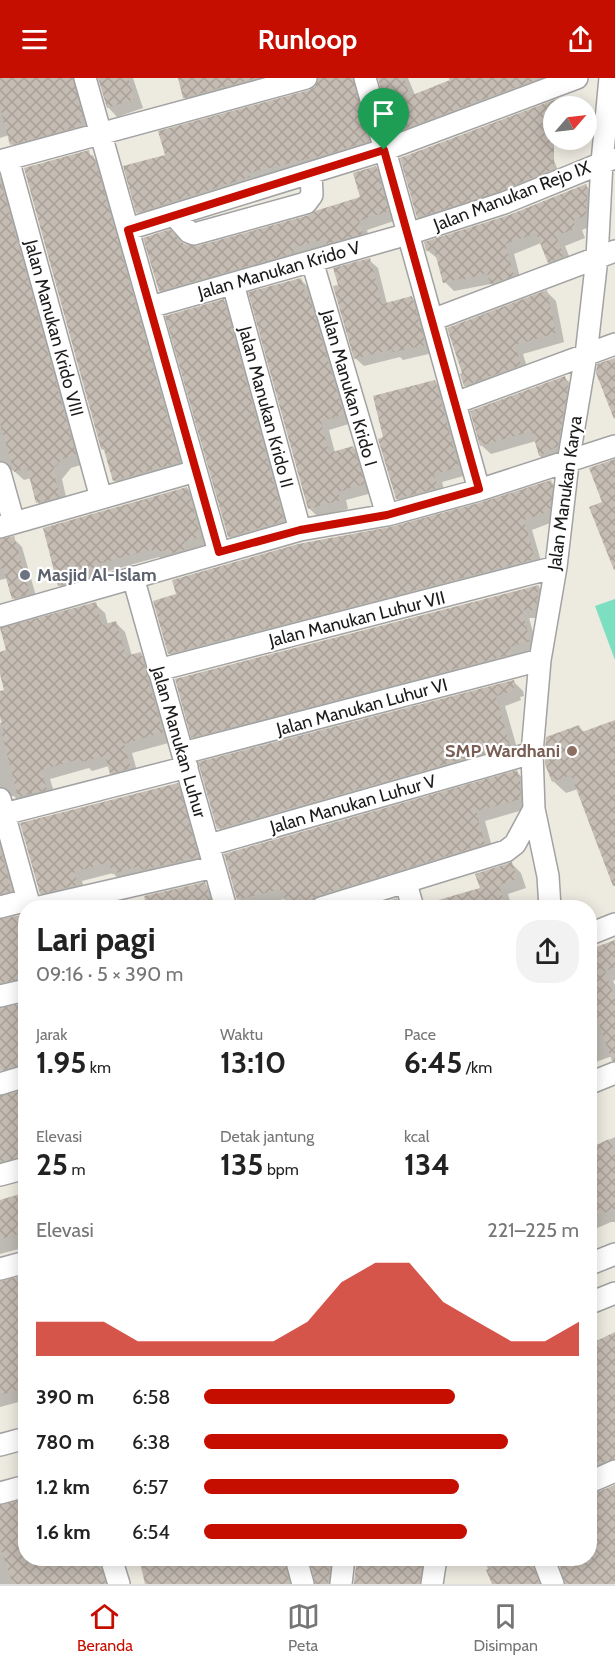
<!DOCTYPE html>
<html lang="id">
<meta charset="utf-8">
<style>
body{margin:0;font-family:Cabin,sans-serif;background:#f2f2f2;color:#222;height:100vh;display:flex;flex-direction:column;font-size:22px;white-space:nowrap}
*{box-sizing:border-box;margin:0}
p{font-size:20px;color:#767676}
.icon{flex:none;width:33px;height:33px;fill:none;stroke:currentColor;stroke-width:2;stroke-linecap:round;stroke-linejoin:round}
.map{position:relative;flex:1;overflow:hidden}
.side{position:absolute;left:18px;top:822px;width:579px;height:666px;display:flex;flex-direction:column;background:#fff;border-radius:24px;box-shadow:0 3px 15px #0003}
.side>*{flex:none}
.needle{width:39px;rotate:62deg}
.buttons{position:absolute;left:543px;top:18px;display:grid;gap:12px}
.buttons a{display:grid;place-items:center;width:54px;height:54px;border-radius:50%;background:#fff;box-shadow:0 3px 15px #0003;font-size:30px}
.pin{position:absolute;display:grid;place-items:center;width:51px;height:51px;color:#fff;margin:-62px -26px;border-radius:50% 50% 50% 0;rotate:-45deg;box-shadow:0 0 6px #0007}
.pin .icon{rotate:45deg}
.round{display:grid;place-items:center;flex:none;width:63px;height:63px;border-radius:24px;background:#f2f2f2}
.head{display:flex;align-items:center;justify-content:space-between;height:102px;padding:0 18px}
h1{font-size:33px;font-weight:800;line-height:45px}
.stats{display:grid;grid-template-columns:repeat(3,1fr);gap:9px;height:102px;padding:6px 18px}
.stats div{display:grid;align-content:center}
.stats b{font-size:30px;font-weight:800}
.stats small{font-size:16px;font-weight:400}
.stats p{font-size:16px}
.chart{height:168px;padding:12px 18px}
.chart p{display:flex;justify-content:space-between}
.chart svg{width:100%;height:108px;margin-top:6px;fill:#c60e00;opacity:.7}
ul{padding:0 18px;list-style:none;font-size:20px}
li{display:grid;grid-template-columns:96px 72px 1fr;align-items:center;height:45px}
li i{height:15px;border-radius:8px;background:#c60e00}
header{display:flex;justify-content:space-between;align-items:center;height:78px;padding:0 18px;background:#c60e00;color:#fff;font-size:27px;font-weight:800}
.menu{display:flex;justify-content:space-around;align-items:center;height:84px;border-top:2px solid #e0e0e0;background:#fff;font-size:16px;color:#767676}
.menu a{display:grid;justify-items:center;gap:3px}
.menu .current{color:#c60e00}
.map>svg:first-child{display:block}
</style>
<header><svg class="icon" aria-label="menu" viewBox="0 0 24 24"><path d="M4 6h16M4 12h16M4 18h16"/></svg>Runloop<svg class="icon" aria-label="share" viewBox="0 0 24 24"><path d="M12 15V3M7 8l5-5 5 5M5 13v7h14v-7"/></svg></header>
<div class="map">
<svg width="615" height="1506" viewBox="0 0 615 1506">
<defs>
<pattern id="building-cross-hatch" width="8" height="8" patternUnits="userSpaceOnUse" patternTransform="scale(1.5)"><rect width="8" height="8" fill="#c5bcb3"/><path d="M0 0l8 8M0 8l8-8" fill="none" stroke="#a9a199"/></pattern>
</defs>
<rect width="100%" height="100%" fill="#edeae0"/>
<path fill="#7bdfc0" d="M615,521V582L595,528Z"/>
<path fill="#0003" d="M0,0H86L91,47L87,48L90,57L21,75L12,66L9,57L0,60Z
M99,0H133L143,30L117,39L108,29Z
M179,0H299L194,29L184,19Z
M320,0H367L378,72L147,143L138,134L167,78L316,10Z
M380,0H408L415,17L450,4L449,0H574L404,63L395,54Z
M559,22L565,28H554V62H563L548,67L561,100L427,147L418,139Z
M88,74L102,88L188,393L124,412L115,403L107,374Z
M376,89L385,99L397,142L367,152L371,165L169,222L160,213L183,167L197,170L310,139L362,120Z
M0,99L8,106L84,386L71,390L62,401L68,428L47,434L38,425L31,400L24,402L14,393L7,391L0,395Z
M585,107L595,117V147L582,152L585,160L565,168L573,188L558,193L549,184L541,165L514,176L522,207L501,215L491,206L454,213L445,204L438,181L427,172Z
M369,182L378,190L387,226L412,220L420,228L433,275L403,282L400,279L364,288L355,280L340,208Z
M300,201L309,210L312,220L316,225L352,345L329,352L335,375L353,369L362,378L372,415L346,422L348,431L318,439L309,430Z
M547,214L556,223L564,264L523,276L529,296L474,317L465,307Z
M224,223L233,232L293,452L239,468L229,459Z
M565,300L574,309L567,377L549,387L540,378L536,363L491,376L481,367Z
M435,303L444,312L467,397L442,404L446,419L406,429L397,421L385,360Z
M551,404L560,413L558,442L532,452L543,490L179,585L169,575L391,451L483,426Z
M187,410L195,419L209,467L192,472L194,479L163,483L159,479L105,494L107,499L67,516L59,507Z
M13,460L22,469L38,525L23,530L14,520L8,500L0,502V462Z
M538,508L547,517L544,540H529L538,572L201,668L193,659Z
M95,526L105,535L108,547L116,545L125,554L132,578L140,576L150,585L172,664L132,675L139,700L121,704L111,695L109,688L92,693L89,690L50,701L56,721L24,729L14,718H7L0,722V645L3,644L0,634V614L6,613L0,590V575Z
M514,604L523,613L524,618L520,619L521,622L505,628L519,677L228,760L219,751L200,685Z
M615,643V807L578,711L566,715L553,703L579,649L585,655Z
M517,694L526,704L530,730L485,743L494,776L323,830H286L284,821L254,830H246L238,822Z
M177,706L186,716L207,789L122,804L113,795L82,803L86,816L50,824L41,815Z
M0,755L21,822L0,830Z
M512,786L521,795L526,810L508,816L512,830H463Z
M205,806L215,815L219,830H120Z
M0,842H26V912L0,919Z
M615,864V902L613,903L615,907V977L593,985V988L590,989V874Z
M26,926V998L10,1002L0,990V931Z
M26,1013V1089L0,1099V1020Z
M615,1059V1144H611L595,1151L592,1148L590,1149V1071Z
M20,1118L26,1123V1169L0,1176V1123Z
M26,1199V1322L0,1329V1204Z
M615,1256V1399L592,1411L591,1418L615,1407V1506H567L557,1481H553L547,1506H494L486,1486L480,1480H590V1419L594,1420L590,1416V1267Z
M21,1424L26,1426V1480H106L112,1506H0V1428Z
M141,1480H298L297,1506H147Z
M309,1480H346L340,1506H316Z
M358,1480H434L430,1506H354Z"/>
<path fill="url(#building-cross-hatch)" d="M0,0H73L83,38L79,39L82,48L10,67L0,30Z
M98,0H128L135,21L107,30Z
M178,0H257L183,20Z
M318,0H353L369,63L332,75L249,95L250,99L136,135L123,88L165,77L158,53L309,12L315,9Z
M378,0H404L410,18L455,0H541L393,55Z
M559,20L563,28H554V91L500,113L417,140L400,80Z
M89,72L90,78L93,77L99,95L180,384L113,403L104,372L101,371L24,90Z
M376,88L389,133L359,143L363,156L327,166L325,161L292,170L294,175L159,213L143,160L170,151L184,166L197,168L309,137L315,133L360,119L353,95Z
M0,100L76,377L62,381L53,391L60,419L36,425L27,390L14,394L0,345Z
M586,106L588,111L586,137L573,143L576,150L556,158L564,178L548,185L536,155L505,166L514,198L490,206L487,195L463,202V200L443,205L434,171L426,173L424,164L509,137Z
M370,180L382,226L412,218L426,267L393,274L392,271L354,281L333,208L338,207L333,190Z
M301,200L305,215H308L344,337L321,343L329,375L353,368L365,406L338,414L341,422L308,431L248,214Z
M547,212L556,255L515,267L521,287L464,308L460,296L462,295L447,250Z
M224,221L284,443L228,459L165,238Z
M615,280V340L614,341L596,295L597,286Z
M565,298L568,310L558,368L539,378L532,353L480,368L470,333Z
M435,302L459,389L434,396L438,410L396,421L378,361L383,359L373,318Z
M615,381V491L614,492L589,429L602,424L589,390Z
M551,402L553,408L550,433L524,442L535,481L168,576L153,523L176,516L172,502L298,466L390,449L482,424Z
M187,409L201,459L184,464L186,471L166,477L165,472L153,475L152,471L98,486L99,491L87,494L89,499L58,508L43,450Z
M14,458L30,516L12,521L3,490L0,491V461Z
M539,507L536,532H522L530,563L510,569L512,576L191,660L175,601Z
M96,524L102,547L116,543L126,578L141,574L163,654L124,666L131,690L110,696L105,678L81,684L80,681L41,692L47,712L18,719L2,656L4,655L0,639V613L4,612L0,596V574L6,572L0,550Z
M514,602L516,609L512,610L513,613L496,618L510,668L217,751L198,684Z
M615,642V808H613L571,697L552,704L545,686V675L546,659L579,647L582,654Z
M517,692L520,703L521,721L476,733L485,766L317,818L311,822L308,830H287L283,813L281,814L280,811L237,822L224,776Z
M178,705L199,779L137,793L136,789L112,796L109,784L74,794L78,807L40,816L20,745Z
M0,769L12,813L0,816Z
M512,784L517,801L499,807L506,830H429L428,825L480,810L475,796Z
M205,804L213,829L147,830L144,818Z
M397,820L400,830H366Z
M22,837L26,840V900L0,905V841Z
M615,862V889L605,893L615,921V983H612L590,919V869L596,867V869Z
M26,925V986L0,993V930Z
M26,1011V1078L0,1084V1018Z
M609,1061L615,1074V1131L590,1140V1070Z
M20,1116L26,1136V1154L0,1161V1122Z
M26,1197V1310L0,1317V1203Z
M615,1254V1380L590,1390V1266Z
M615,1407V1506H565L557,1480H590V1417Z
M21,1422L26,1437V1480H99L106,1506H13L0,1468V1427Z
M139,1480H284L290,1506H145Z
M309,1480H331L328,1506H315Z
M357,1480H423L420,1506H354Z
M514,1480H531L539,1506H492L486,1492Z"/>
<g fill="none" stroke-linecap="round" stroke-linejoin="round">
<defs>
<path id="minor" d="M85,0L219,474
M365,0L479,412
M8,81L101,420
M0,83L306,0
M174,137L189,154L194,156L306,125L312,117L311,95
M128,151L384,72L577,0
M312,183L387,437
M233,206L300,452
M150,229L408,156L504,125L612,81
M432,242L615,173
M455,325L615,266
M0,395L14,445
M0,449L196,393
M133,499L226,830
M0,538L300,452L387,437L479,412L615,368
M158,592L556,489
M183,675L540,582
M0,721L28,822L33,830
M0,737L187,689
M209,767L532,675
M406,805L413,830
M0,829L28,822
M35,830L214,789
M321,830L506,773L515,766L534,731
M550,830L548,798L534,731L532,675L540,582L556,489L568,385L586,277L597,180L602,84L610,0
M590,856L615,846
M0,918L26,912
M590,1005L615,995
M0,1006L26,998
M0,1097L26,1090
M590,1186L615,1176
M0,1191L26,1184
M590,1225L615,1215
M0,1367L26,1360
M590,1404L615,1393
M0,1415L26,1408
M111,1480L119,1506
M296,1480L303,1506
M543,1480L553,1506
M341,1506L344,1480
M432,1506L436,1480"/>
</defs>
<use href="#minor" stroke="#a2a2a2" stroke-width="24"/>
<use href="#minor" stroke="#fff" stroke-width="21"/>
</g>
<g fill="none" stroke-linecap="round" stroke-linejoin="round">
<defs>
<path id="route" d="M384,72L479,411L387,437L300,452L219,474L128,152Z"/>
</defs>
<use href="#route" stroke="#fff" stroke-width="12"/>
<use href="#route" stroke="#c60e00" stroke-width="8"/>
</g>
<circle fill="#6b7280" stroke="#fff" stroke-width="2" cx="25" cy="497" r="6"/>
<circle fill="#8d6e63" stroke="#fff" stroke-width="2" cx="572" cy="673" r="6"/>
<g text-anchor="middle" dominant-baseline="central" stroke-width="4.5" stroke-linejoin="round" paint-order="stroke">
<g font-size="18" fill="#1b1b1b" stroke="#fff">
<text transform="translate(512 118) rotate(-21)">Jalan Manukan Rejo IX</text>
<text transform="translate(279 192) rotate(-16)">Jalan Manukan Krido V</text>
<text transform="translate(54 250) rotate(75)">Jalan Manukan Krido VIII</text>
<text transform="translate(349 310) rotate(74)">Jalan Manukan Krido I</text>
<text transform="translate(266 329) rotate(75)">Jalan Manukan Krido II</text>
<text transform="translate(565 415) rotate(-82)">Jalan Manukan Karya</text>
<text transform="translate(357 541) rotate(-14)">Jalan Manukan Luhur VII</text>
<text transform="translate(362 629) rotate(-15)">Jalan Manukan Luhur VI</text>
<text transform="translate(179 664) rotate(74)">Jalan Manukan Luhur</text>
<text transform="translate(353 726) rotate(-16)">Jalan Manukan Luhur V</text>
</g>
<g font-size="18" font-weight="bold" fill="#5b616d" stroke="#fff" text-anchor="start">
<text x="37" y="497">Masjid Al-Islam</text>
</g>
<g font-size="18" font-weight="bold" fill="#785e54" stroke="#fff" text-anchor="end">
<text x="560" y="673">SMP Wardhani</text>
</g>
</g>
</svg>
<div class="buttons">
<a><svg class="needle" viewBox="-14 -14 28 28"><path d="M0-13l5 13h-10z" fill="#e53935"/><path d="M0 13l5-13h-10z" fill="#767676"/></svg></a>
</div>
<div class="pin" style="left:384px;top:72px;background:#1e9e55"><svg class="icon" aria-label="arrive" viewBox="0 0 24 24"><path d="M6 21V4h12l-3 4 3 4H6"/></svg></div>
<section class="side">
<div class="head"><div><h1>Lari pagi</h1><p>09:16 · 5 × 390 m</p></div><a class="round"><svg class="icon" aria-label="share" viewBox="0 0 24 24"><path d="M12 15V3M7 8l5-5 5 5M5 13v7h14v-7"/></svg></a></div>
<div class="stats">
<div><p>Jarak</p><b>1.95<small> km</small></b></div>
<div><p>Waktu</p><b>13:10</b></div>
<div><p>Pace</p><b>6:45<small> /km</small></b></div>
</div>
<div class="stats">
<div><p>Elevasi</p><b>25<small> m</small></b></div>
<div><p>Detak jantung</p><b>135<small> bpm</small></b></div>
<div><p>kcal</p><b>134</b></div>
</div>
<div class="chart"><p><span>Elevasi</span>221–225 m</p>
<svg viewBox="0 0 160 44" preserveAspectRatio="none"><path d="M0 44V30L10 30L20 30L30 38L40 38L50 38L60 38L70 38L80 30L90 14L100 6L110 6L120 22L130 30L140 38L150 38L160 30V44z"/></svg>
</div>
<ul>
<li><b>390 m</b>6:58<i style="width:67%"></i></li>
<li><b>780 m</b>6:38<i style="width:81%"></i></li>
<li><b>1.2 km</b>6:57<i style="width:68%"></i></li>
<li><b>1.6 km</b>6:54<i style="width:70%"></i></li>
</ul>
</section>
</div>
<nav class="menu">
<a class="current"><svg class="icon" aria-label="home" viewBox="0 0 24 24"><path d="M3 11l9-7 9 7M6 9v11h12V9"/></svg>Beranda</a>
<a><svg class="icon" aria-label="map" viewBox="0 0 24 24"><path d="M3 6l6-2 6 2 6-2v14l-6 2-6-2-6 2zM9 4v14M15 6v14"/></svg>Peta</a>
<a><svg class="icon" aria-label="saved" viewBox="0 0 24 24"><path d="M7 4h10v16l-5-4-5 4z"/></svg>Disimpan</a>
</nav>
